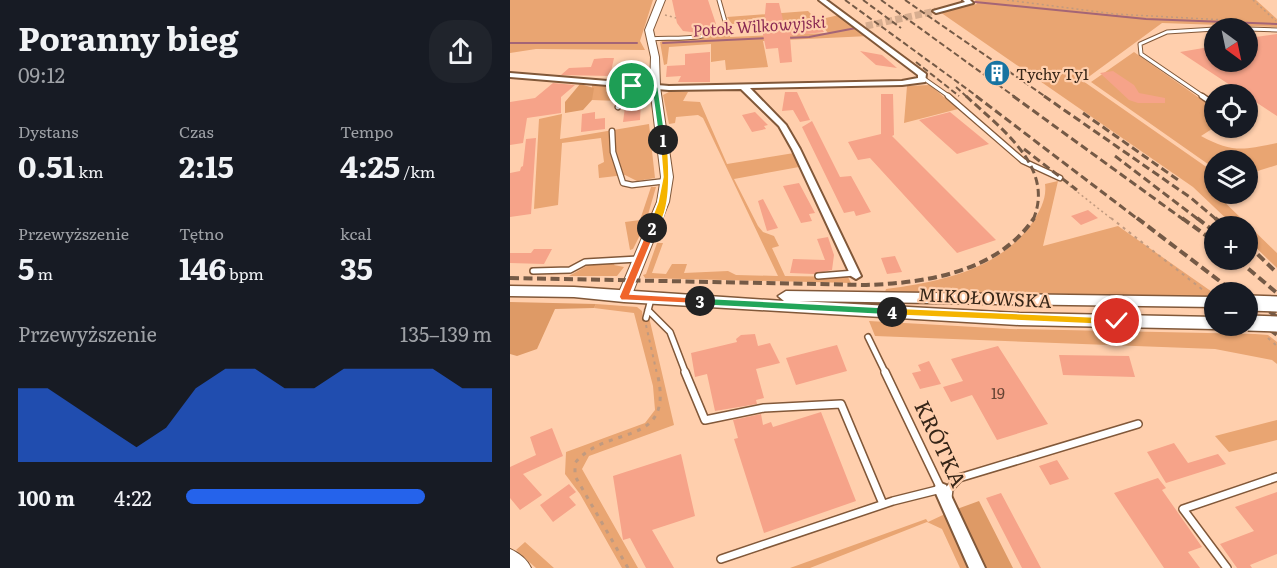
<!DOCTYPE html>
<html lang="pl">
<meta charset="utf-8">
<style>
body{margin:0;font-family:Literata,serif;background:#20242c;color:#f1f3f6;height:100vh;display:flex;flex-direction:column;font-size:22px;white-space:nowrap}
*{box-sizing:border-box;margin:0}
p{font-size:20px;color:#9ea1a6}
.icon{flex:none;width:33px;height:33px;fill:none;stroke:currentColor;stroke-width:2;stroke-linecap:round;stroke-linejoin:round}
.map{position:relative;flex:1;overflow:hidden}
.drawer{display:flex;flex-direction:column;background:#171b24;width:510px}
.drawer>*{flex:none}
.needle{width:39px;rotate:147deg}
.fabs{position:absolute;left:694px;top:18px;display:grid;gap:12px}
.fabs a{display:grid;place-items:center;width:54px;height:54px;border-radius:50%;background:#171b24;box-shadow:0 2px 4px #0004;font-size:30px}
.pin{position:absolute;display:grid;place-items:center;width:51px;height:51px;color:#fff;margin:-26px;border:3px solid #fff;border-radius:50%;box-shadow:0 2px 6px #0007}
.km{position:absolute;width:30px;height:30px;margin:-15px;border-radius:50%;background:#222;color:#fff;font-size:16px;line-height:30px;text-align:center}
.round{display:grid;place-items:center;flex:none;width:63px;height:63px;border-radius:24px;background:#20242c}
.headline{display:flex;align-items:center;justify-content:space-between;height:102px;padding:0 18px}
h1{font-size:33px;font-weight:700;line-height:45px}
.metrics{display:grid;grid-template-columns:repeat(3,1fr);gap:9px;height:102px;padding:6px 18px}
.metrics div{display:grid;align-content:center}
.metrics b{font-size:30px;font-weight:700}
.metrics small{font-size:16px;font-weight:400}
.metrics p{font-size:16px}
.chart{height:168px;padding:12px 18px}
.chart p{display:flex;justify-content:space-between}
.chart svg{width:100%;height:108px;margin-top:6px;fill:#2563eb;opacity:.7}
ul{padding:0 18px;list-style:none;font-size:20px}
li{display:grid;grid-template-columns:96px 72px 1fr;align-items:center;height:45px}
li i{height:15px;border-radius:8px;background:#2563eb}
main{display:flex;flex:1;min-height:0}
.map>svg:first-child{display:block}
</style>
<main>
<section class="drawer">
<div class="headline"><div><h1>Poranny bieg</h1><p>09:12</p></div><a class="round"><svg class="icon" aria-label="share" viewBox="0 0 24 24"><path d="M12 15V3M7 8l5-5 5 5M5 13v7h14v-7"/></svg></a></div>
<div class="metrics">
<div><p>Dystans</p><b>0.51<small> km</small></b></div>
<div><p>Czas</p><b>2:15</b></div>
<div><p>Tempo</p><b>4:25<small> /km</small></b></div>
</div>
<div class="metrics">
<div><p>Przewyższenie</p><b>5<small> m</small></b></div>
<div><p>Tętno</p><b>146<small> bpm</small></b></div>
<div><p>kcal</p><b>35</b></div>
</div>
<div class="chart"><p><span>Przewyższenie</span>135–139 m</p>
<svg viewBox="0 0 160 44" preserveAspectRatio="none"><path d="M0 44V14L10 14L20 22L30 30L40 38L50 30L60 14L70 6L80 6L90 14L100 14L110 6L120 6L130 6L140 6L150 14L160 14V44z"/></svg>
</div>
<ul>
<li><b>100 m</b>4:22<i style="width:78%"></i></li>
</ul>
</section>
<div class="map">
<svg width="767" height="568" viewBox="0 0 767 568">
<rect width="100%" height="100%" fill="#ffcfad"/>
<path fill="#e9a572" d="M0,0H143L130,41L135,50L26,49L0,53Z
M465,0H746L767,19V27L652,23L573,81L705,173V187L701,189L767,253V268L738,240V226H724L683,187L430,12L467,4Z
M298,11L307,20L329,15L359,36L253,41L258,67L216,70L215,60L201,62V44L159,47L157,64L154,65L150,42L155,40L207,35L221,30L220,37L318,33L308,21L222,24L217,17Z
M624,52L705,109V127L691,136C722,153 734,150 767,143V165L738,174V160H705V169L581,82Z
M82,85L117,88L108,101L82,100Z
M420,85L448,109L394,123L397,86Z
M161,91L178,92L173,101L190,102L217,164L284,153L289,167L224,179L248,226L253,232L264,236L269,246L262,248L275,276L338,277L341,283L135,278L133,275L136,274L147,243H153L142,273L156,274L162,264H177L174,273L218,271L226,275L268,276L193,118L188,115L166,117L165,123L159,124L153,95Z
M52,114L50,139L139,124L145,178L127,181L115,175L89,178L88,165L94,162L91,138L52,143L48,205L24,209L29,119Z
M548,181L533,246L608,226L705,294V297L375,292L376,289C430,282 489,270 522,223C530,211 537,198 535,184Z
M141,187H146L135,225L123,249L120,250L115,222L130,220Z
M105,263L104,265L114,267L107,276H59L80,264Z
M86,304L127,307L132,311L133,319L139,317L164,425L79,456L72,469L128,568H112L70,494L55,474L56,452L135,423L145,410L143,386L124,313L84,308Z
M359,321L500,329L745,334L758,335L767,342V364L762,360L705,349L365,336Z
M767,420V440L719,452L705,436Z
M435,514L460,568H450L432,529L417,522L300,568H280L416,519L418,522Z
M15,542L44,568H26L6,550Z"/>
<path fill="#de9a66" d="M70,84L84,88L82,100L73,110L55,113V102Z
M0,302L86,304L84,308L45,309L27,349L7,356L0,354Z
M469,501L503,568H474L447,509Z"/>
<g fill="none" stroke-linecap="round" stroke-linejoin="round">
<path stroke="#a46576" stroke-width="2" d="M465,2L636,19L767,24
M276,38L299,37L346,28
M0,43H127
M153,43L257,38"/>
</g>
<path fill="#f6a389" d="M162,0H198L206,24L202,29L189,33L173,31L167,23Z
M256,3H269L274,24L308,23L314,32L280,36L282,62L270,63L268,48L256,49L253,35Z
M767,34V116L670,52L705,46V62H738V38Z
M350,51L372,55L387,68L366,65Z
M200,52V82H168L171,76L156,77L157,66L175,65V54Z
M95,58H104L100,76L51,75L59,68L81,67L84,59Z
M603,71L624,85L629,93L655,98V103H628L619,100L590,73Z
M43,83L65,85L51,97V113L17,118L13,143L0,145V102L25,98Z
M275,92H287L300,120L290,122L283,110L272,111Z
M371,94H383L384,135L382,136L486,240L447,253L360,158L348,160L338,142L371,134Z
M131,103L130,120L113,122L115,107Z
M85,112V119L95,118V129L71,132L72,114Z
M245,112L258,125L254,126L256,129L242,132L232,115Z
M440,112L479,144L447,154L409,120Z
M302,121L330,177L341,176L361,212L346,216L344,211L334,213L292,127Z
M26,138L21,214L0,217V173L10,171L11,167L13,166L16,139Z
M289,183L305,213L299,214L302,221L291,223L273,186Z
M253,199L268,228L257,231L248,201Z
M578,210L588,218L571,225L561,216Z
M318,237L324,255L322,270L304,274L280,273L283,259L315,260L307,239Z
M24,249H42L34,264L0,263V253H21Z
M385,256L392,272L377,274L371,258Z
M245,334L248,346L260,343L270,363L246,369L254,398L246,400L247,404L205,411L197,374L185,377L181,353L227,342L226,339L231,335Z
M327,345L337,371L286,385L276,358Z
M488,346L538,424L487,440L462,395L441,402L433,387L453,381L441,359Z
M549,355L619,356L625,377L553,375Z
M419,361L431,384L410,389L402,373L411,371L408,365Z
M311,412L346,501L254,533L224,439L228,438L223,420L251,414L253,425L261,422L263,427Z
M42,428L53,456L13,474L32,495L10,510L0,498V467L26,455L20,437Z
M664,443L678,463L708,454L716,464L656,483L637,452Z
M171,454L185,516L142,530L164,568H136L120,538L113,540L103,476Z
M547,460L559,479L540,485L529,466Z
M648,478L656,488L652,490L692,547L678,552L690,568H654L604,493Z
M59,484L66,492L59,497L66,505L43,522L30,505Z
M767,492V554L740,565L742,568H727L710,544L744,531L725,507Z
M491,493L531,568H512L476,498Z"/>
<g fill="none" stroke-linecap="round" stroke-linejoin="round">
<path stroke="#d7ad8f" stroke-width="7" stroke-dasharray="7 3" stroke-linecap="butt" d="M356,26L426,11"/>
<defs>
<path id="lane-far3" d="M717,28H729
M738,29L767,30
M140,39C163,37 198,42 216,25L209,0
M413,78L440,97
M114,97L122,86
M694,97L631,54L630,44L657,32L705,29"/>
<path id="lane-far2" d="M438,96L513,161L550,178
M692,96L705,105
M108,107L115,96
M102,131L103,152L113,183L122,185L156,181"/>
<path id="lane-far1" d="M23,271L60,270L75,262L128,259
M308,276L345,273
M138,310L160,332L176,374
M136,318L141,299
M358,337L376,374"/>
<path id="lane" d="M175,372L195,420L254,408L331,404L373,504
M438,498L439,489L449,478L628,424
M211,559L383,501L431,489L375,372
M717,568L673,509L767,477"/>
<path id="street" d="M309,0H316L416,74L415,82L392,85L240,88L276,125L290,149L351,276L346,279L341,276L282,149L269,126L231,89L159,90L0,77V73L159,86L392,81L408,78V75Z
M453,0H460L463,3L426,13L423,11L455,2Z
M431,483L436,485L475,568H459L424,489L426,485Z"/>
<path id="secondary" d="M147,0H155L143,30L149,57L150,87L163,177L159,202L121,297L114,302L107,297L147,202L151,177L140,87L141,57L135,30Z
M0,549C9,553 17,559 21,568H0Z"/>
<path id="primary" d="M0,286L64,287L274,301L268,296L276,291L705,297V307L289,301L509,313L705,317V326H711L705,329L509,325L114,302L64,297L0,296Z"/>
</defs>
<use href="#lane-far3" stroke="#815839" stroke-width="5"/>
<use href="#lane-far2" stroke="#815839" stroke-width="7"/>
<use href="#lane-far1" stroke="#815839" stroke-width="8"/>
<use href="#lane" stroke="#815839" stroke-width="10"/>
<use href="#street" stroke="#815839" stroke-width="4"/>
<use href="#secondary" stroke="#815839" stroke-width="2"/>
<use href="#primary" stroke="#815839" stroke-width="3"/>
<path stroke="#c19a7f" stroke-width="1.5" stroke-dasharray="2 3" stroke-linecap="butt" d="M497,0L605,14L715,20
M743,0L766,21
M155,15L166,18
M556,183L603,220"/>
<path stroke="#c19a7f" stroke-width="2" stroke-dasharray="3 4.5" stroke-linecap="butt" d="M601,218L693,290
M136,325L147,374
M758,338L767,346"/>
<path stroke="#c19a7f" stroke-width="3" stroke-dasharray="4 6" stroke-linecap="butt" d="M118,568L65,476V463C97,423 166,450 147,372"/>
<use href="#lane-far3" stroke="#fff" stroke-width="3"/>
<use href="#lane-far2" stroke="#fff" stroke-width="4.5"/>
<use href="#lane-far1" stroke="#fff" stroke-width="5"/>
<use href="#lane" stroke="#fff" stroke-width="7"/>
<use href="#street" fill="#fff" fill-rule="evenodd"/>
<use href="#secondary" fill="#fff" fill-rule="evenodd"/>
<use href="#primary" fill="#fff" fill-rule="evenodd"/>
<path stroke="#755a46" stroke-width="2" stroke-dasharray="6 3" stroke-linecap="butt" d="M335,0L468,97
M353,0L391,28
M371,0L505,97
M395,0L536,97
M406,62L449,96
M446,87L457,97"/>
<path stroke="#755a46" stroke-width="3" stroke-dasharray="8 4" stroke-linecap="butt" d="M456,96C490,128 546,167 523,220
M466,96L629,220
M503,96L674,220
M534,96L681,198L707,220
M573,113L671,182
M514,149L567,190
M605,156L689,220"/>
<path stroke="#755a46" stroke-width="4" stroke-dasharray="9 4.5" stroke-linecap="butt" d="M627,218L724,292
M672,218L705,242
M687,218L705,232
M705,218L715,226
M738,245L767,273
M728,260L767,293
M0,278L356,285C416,283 488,272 524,218
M738,295L767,317
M738,313L767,335"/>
<defs>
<path id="primary-bridge" d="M738,303L767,304
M738,323L767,324"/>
</defs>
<use href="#primary-bridge" stroke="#815839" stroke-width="18" stroke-linecap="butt"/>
<path stroke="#c19a7f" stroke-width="2" stroke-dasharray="3 4.5" stroke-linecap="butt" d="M720,332H728"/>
<use href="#primary-bridge" stroke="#fff" stroke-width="15"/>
</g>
<path fill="#22a559" stroke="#fff" stroke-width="1.5" d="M120,84L148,87L156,142L149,140L142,89L122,88Z"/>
<path fill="#f5b400" stroke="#fff" stroke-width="1.5" d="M150,139L157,140C159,161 164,219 142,231L138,228L148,202L153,177Z"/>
<path fill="#f0652b" stroke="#fff" stroke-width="1.5" d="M139,226L147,228L120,294L190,298L195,301L194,304L111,300L109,297Z"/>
<path fill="#22a559" stroke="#fff" stroke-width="1.5" d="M190,298L382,308L387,312L382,315L190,305L185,301Z"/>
<path fill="#f5b400" stroke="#fff" stroke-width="1.5" d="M382,308L607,318L612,321L607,325L382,315L377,312Z"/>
<defs>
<symbol id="building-disc" viewBox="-11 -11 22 22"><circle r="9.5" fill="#1773a1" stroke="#ffcfad"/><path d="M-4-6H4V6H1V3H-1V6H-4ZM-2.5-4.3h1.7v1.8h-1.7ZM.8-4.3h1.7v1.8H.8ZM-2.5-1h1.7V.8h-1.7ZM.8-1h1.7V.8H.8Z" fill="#fff"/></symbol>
</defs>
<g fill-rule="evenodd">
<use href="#building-disc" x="472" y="58" width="30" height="30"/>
</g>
<g text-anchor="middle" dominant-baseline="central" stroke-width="4.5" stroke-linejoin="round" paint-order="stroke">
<g font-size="15" fill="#362517" stroke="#ffcfad" text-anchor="start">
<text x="506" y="73">Tychy Ty1</text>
</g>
<g font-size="15" fill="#664434">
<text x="488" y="392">19</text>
</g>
<g font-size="16" font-style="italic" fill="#8a2a54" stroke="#ffcfad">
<text transform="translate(249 25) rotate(-4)">Potok Wilkowyjski</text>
</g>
<g font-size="18" fill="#362517" stroke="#ffcfad">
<text transform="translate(475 297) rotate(3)">MIKOŁOWSKA</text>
</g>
<g font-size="21" fill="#362517" stroke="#ffcfad">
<text transform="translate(432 443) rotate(65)">KRÓTKA</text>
</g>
</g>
</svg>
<div class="fabs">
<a><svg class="needle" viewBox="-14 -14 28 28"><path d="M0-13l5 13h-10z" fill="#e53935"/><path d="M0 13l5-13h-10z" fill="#9ea1a6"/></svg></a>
<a><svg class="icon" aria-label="locate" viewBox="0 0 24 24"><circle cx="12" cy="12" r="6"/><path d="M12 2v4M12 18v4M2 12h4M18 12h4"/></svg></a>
<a><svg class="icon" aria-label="layers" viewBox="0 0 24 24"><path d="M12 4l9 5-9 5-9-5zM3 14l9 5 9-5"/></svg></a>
<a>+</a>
<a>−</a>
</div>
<div class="pin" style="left:122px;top:86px;background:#1e9e55"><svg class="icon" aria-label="arrive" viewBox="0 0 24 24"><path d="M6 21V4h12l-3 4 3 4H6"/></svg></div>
<div class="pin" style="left:607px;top:321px;background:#d93025"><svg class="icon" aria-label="check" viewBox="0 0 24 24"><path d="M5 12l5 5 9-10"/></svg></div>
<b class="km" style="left:153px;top:140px">1</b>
<b class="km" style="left:142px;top:228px">2</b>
<b class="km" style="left:190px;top:301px">3</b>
<b class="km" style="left:382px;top:312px">4</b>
</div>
</main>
